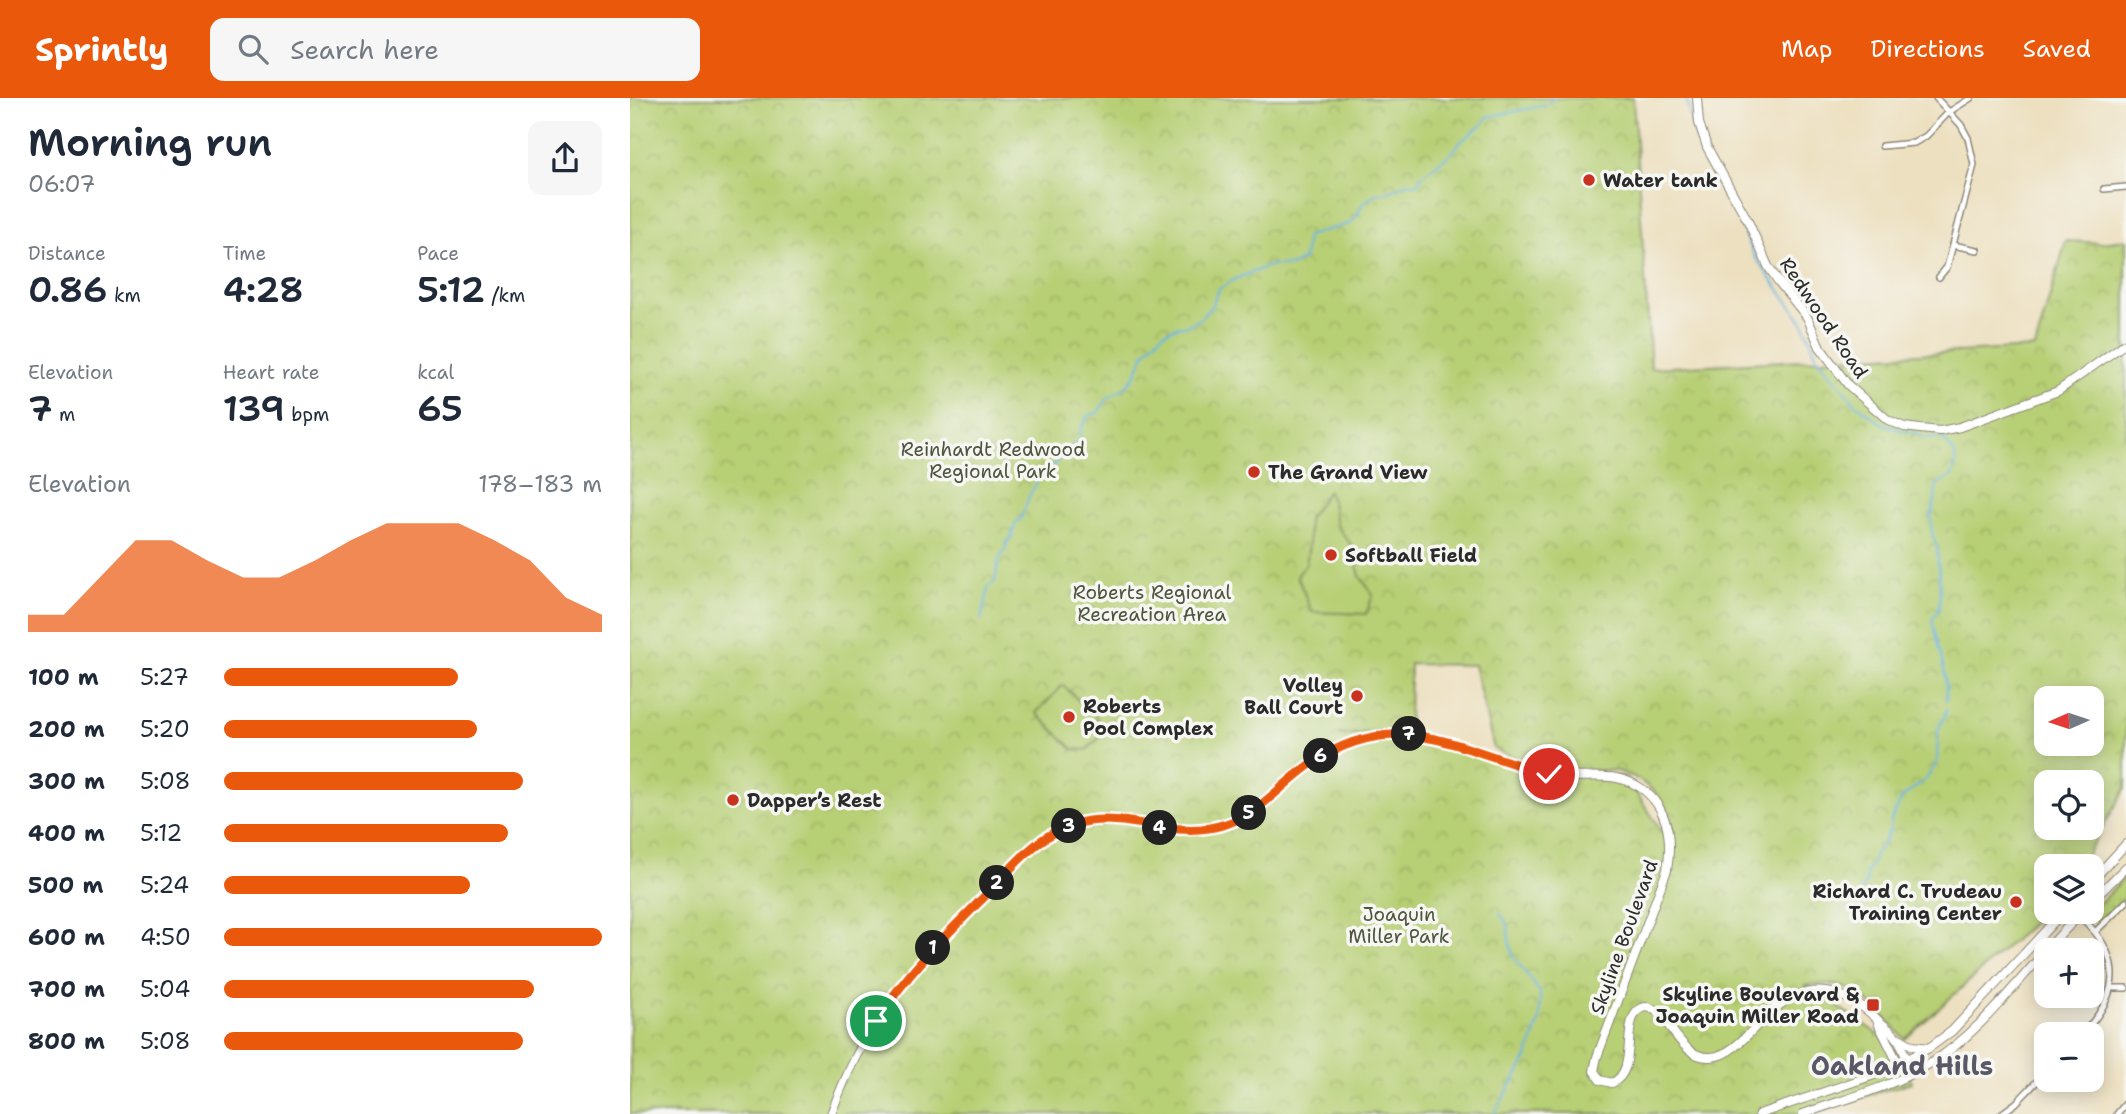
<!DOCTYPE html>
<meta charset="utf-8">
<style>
body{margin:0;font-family:"Shantell Sans",sans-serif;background:#f6f6f7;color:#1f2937;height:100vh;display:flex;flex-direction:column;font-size:26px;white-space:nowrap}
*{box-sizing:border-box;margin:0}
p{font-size:23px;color:#747a83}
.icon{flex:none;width:38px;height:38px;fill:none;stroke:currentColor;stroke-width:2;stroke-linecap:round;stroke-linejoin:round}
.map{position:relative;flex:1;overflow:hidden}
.sheet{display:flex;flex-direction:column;background:#fff;width:630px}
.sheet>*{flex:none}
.needle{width:46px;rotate:267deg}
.fabs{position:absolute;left:1404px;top:588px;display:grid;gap:14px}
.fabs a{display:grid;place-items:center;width:70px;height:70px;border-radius:14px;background:#fff;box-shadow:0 4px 18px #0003;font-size:35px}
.pin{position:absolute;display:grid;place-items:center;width:60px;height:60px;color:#fff;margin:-30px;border:4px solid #fff;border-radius:50%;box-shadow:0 2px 7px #0007}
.km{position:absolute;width:35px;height:35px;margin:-18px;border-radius:50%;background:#222;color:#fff;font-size:19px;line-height:35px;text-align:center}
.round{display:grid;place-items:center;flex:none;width:74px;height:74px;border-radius:14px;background:#f6f6f7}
.head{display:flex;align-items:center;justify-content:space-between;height:119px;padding:0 28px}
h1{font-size:38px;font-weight:600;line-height:52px}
.stats{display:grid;grid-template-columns:repeat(3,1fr);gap:10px;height:119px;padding:7px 28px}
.stats div{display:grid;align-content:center}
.stats b{font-size:35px;font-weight:600}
.stats small{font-size:19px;font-weight:400}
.stats p{font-size:19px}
.chart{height:196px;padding:14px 28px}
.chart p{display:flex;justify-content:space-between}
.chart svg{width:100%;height:126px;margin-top:7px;fill:#ea580c;opacity:.7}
ul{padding:0 28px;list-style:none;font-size:23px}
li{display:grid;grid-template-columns:112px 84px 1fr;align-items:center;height:52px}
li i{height:18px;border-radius:9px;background:#ea580c}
header{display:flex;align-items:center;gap:42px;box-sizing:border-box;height:98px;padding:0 35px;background:#ea580c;color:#fff}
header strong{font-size:33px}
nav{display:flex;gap:38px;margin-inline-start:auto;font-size:24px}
.search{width:490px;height:63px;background:#f6f6f7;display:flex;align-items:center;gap:18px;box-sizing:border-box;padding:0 24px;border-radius:14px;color:#747a83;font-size:26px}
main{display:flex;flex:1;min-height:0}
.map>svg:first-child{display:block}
</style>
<header>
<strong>Sprintly</strong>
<div class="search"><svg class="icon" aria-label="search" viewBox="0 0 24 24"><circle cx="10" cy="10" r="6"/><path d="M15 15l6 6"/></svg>Search here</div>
<nav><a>Map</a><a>Directions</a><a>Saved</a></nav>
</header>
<main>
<section class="sheet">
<div class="head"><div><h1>Morning run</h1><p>06:07</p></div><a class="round"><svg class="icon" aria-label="share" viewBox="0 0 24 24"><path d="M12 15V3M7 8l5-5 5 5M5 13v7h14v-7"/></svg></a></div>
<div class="stats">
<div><p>Distance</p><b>0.86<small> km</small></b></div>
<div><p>Time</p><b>4:28</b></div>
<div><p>Pace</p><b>5:12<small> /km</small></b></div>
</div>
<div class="stats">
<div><p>Elevation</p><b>7<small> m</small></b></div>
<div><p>Heart rate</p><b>139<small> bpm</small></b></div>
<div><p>kcal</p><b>65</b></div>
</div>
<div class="chart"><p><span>Elevation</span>178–183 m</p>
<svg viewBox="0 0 160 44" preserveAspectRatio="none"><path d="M0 44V38L10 38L20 25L30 12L40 12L50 19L60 25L70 25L80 19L90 12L100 6L110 6L120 6L130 12L140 19L150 32L160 38V44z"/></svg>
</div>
<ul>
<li><b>100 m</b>5:27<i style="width:62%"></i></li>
<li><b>200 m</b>5:20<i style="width:67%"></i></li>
<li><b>300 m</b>5:08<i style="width:79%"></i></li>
<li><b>400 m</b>5:12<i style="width:75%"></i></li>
<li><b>500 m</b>5:24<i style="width:65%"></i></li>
<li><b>600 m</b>4:50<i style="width:100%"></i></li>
<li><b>700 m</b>5:04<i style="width:82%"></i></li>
<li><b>800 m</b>5:08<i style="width:79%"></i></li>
</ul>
</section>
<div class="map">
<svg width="1496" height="1016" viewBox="0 0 1496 1016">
<defs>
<pattern id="grass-dots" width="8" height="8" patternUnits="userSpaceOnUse" patternTransform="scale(1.75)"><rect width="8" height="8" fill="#b7cf74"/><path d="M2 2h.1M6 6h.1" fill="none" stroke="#9eb265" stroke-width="1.8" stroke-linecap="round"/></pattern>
<pattern id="park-crowns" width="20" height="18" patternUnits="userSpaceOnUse" patternTransform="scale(1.75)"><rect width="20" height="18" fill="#b7cf74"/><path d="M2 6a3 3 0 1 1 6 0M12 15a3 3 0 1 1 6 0" fill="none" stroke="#9eb265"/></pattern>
</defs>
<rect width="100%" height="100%" fill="#f6f6f2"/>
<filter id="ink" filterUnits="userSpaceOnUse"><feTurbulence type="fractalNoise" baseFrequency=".0143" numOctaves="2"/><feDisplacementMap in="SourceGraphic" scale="14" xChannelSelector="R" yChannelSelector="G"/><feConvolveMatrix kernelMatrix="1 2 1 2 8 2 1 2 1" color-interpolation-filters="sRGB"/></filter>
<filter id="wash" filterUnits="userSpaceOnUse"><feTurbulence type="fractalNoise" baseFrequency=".00686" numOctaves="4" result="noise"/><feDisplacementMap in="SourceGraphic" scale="28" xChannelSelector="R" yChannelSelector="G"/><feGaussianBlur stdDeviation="1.57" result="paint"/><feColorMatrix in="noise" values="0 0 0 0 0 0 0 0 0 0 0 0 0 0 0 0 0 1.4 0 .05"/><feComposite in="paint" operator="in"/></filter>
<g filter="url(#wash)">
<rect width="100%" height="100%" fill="#ede0c0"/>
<path fill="url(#grass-dots)" stroke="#717d50" stroke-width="2" d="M1496,777V799C1488,807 1476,823 1464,822L1461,818L1463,812Z"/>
<path fill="url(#park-crowns)" stroke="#717d50" stroke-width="2" fill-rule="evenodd" d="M0,0H1003L1021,270L1405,250L1436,143L1471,145L1496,142V690L1450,768H1416V813L1275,941C1256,922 1234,891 1204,887C1195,885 1185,887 1176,887L1264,947L1282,984L1179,1016H0ZM780,566L844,567L864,651C886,661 908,670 932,673C950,675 969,670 986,673C1006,676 1029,694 1037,712C1043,723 1042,737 1043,750L996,679L907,672L778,636L707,637L779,631ZM1416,600H1461V646H1416ZM1416,684H1461V730H1416Z"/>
<path fill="#b7cf74" stroke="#717d50" stroke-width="2" d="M698,393L702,404L706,427L722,448L730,478L743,497L736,516L682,514L667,478L676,466L679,447L678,421Z
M433,587L471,624L476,633L457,652L443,651L406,615Z"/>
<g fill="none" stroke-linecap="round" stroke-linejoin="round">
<path stroke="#68b4e1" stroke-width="2" d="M1056,0L1063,32L1074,63L1108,121L1125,159L1173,224L1187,259L1226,306L1251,325L1270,332L1286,335L1294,340H1311C1326,354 1329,358 1322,378L1306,387L1305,402L1301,418L1302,436L1307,449L1310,492L1309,511L1302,521C1307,551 1318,571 1316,603
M351,521C353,510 358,500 358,489L365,484L369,461L376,451V445L382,439L385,425L391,421L400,396L415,371L422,369L440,349L450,343L451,331L458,318L467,315L478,300L493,291L505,278L515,255L533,235L546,229L559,227L570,221L582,207L589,191L605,181L641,167L661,168L674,161L677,138L721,125L727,118L733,105L745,96L756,95L778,85L788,86L791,78L823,54L829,45L854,25L857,19L916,7L924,0
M1231,792L1237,784L1236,774L1241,768L1246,754L1252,748L1260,731L1261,722L1272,700L1297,680L1307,664L1308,632L1317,612
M864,1016L897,960L910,921V894L884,860L879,843L878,828L870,815"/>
</g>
</g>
<g filter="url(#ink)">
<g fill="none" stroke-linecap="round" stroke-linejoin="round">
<defs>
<path id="street" d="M1306,0L1331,27L1338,40L1344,67L1317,169L1309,179
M1252,48L1284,45L1296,38L1319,14L1341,0
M1474,91L1496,89
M1323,147L1347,152
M1445,814C1491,853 1495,892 1452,936
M1466,833L1496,804
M1481,890H1496
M1371,1016L1386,1005L1416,974
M1487,1016L1496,1005"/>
<path id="secondary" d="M1067,0L1069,25L1077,49L1118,123L1138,168L1148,183L1177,219L1190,249L1218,287L1258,322L1274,329L1290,331L1310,333L1330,329L1428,293L1496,245
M1461,784L1496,746
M1461,804L1496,769
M1416,852L1452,814
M1248,925L1275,979
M1269,940L1283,948L1299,950
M201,1016C215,979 232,942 255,909C284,868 320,832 356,796C378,774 400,747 429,732C479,707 532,740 584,729C620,722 643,696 669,674C689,657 712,646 737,640C803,623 863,665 926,677C957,683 987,670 1015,693C1039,713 1042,743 1037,772L967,959L964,973L970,982L982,985C1010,973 989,920 1012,910C1035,901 1046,962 1081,959C1105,958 1126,925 1144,911C1179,883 1214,891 1245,919C1252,926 1262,933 1268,941C1274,951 1277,965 1282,976
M1129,1016L1253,974L1299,950L1322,933L1433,814
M1173,1016C1217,1000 1264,989 1304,963C1347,936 1381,891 1416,853"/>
</defs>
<use href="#street" stroke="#8c8676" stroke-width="8"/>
<use href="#secondary" stroke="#8c8676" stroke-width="10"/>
<use href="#street" stroke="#fff" stroke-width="5"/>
<use href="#secondary" stroke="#fff" stroke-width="8"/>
</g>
</g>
<g fill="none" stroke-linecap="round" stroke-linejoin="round" filter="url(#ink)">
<defs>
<path id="route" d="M246,923C276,876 315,838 354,799C373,779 392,756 415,740C429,731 443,725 459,723C507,717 546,742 596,726C631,715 652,685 682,665C770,606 831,654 919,676"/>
</defs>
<use href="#route" stroke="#fff" stroke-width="14"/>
<use href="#route" stroke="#ea580c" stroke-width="9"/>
</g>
<g fill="#c8321e" stroke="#f6f6f2" stroke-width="2.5">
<circle cx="959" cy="82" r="7"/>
<circle cx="624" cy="374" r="7"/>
<circle cx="701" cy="457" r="7"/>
<circle cx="727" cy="598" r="7"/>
<circle cx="439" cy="619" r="7"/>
<circle cx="103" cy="702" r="7"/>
<circle cx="1386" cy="804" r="7"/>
<rect x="1236" y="900" width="14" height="14" rx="3.5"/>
</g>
<g text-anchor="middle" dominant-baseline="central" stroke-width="7" stroke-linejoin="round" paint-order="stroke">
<g font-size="19" font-weight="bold" fill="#2b2b2b" stroke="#f6f6f2" text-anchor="start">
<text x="973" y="82">Water tank</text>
<text x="638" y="374">The Grand View</text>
<text x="715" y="457">Softball Field</text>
<text x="713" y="587" text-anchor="end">Volley<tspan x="713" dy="22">Ball Court</tspan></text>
<text x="453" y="608">Roberts<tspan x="453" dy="22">Pool Complex</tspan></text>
<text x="117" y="702">Dapper’s Rest</text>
<text x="1372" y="793" text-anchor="end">Richard C. Trudeau<tspan x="1372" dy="22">Training Center</tspan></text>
<text x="1229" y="896" text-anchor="end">Skyline Boulevard &amp;<tspan x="1229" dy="22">Joaquin Miller Road</tspan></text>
</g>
<g font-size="19" fill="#2b2b2b" stroke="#f6f6f2">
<text transform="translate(1194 220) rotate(56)">Redwood Road</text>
<text transform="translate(994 839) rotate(-70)">Skyline Boulevard</text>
</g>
<g font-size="19" fill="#4e543d" stroke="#f6f6f2">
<text x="363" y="351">Reinhardt Redwood<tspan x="363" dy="22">Regional Park</tspan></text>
<text x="522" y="494">Roberts Regional<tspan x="522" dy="22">Recreation Area</tspan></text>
<text x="769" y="816">Joaquin<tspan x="769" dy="22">Miller Park</tspan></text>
</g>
<g font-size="26" font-weight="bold" fill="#5a5766" stroke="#f6f6f2">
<text x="1272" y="967">Oakland Hills</text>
</g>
</g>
</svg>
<div class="fabs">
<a><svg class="needle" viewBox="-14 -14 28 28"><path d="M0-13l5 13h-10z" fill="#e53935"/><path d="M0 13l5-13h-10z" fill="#747a83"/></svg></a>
<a><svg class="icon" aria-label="locate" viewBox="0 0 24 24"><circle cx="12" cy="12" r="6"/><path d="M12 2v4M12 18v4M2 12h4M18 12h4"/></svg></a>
<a><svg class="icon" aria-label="layers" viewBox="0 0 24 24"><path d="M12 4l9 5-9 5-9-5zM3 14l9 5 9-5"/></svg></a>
<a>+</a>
<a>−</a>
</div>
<div class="pin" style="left:246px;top:923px;background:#1e9e55"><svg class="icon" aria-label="arrive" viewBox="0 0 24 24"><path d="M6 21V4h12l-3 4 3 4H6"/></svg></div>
<div class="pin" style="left:919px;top:676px;background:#d93025"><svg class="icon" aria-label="check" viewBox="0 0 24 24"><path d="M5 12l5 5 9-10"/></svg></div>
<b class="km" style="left:303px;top:850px">1</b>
<b class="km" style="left:367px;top:785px">2</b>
<b class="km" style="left:439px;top:728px">3</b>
<b class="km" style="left:530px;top:730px">4</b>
<b class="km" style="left:619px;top:715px">5</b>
<b class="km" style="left:691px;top:658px">6</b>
<b class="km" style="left:779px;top:636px">7</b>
</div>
</main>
